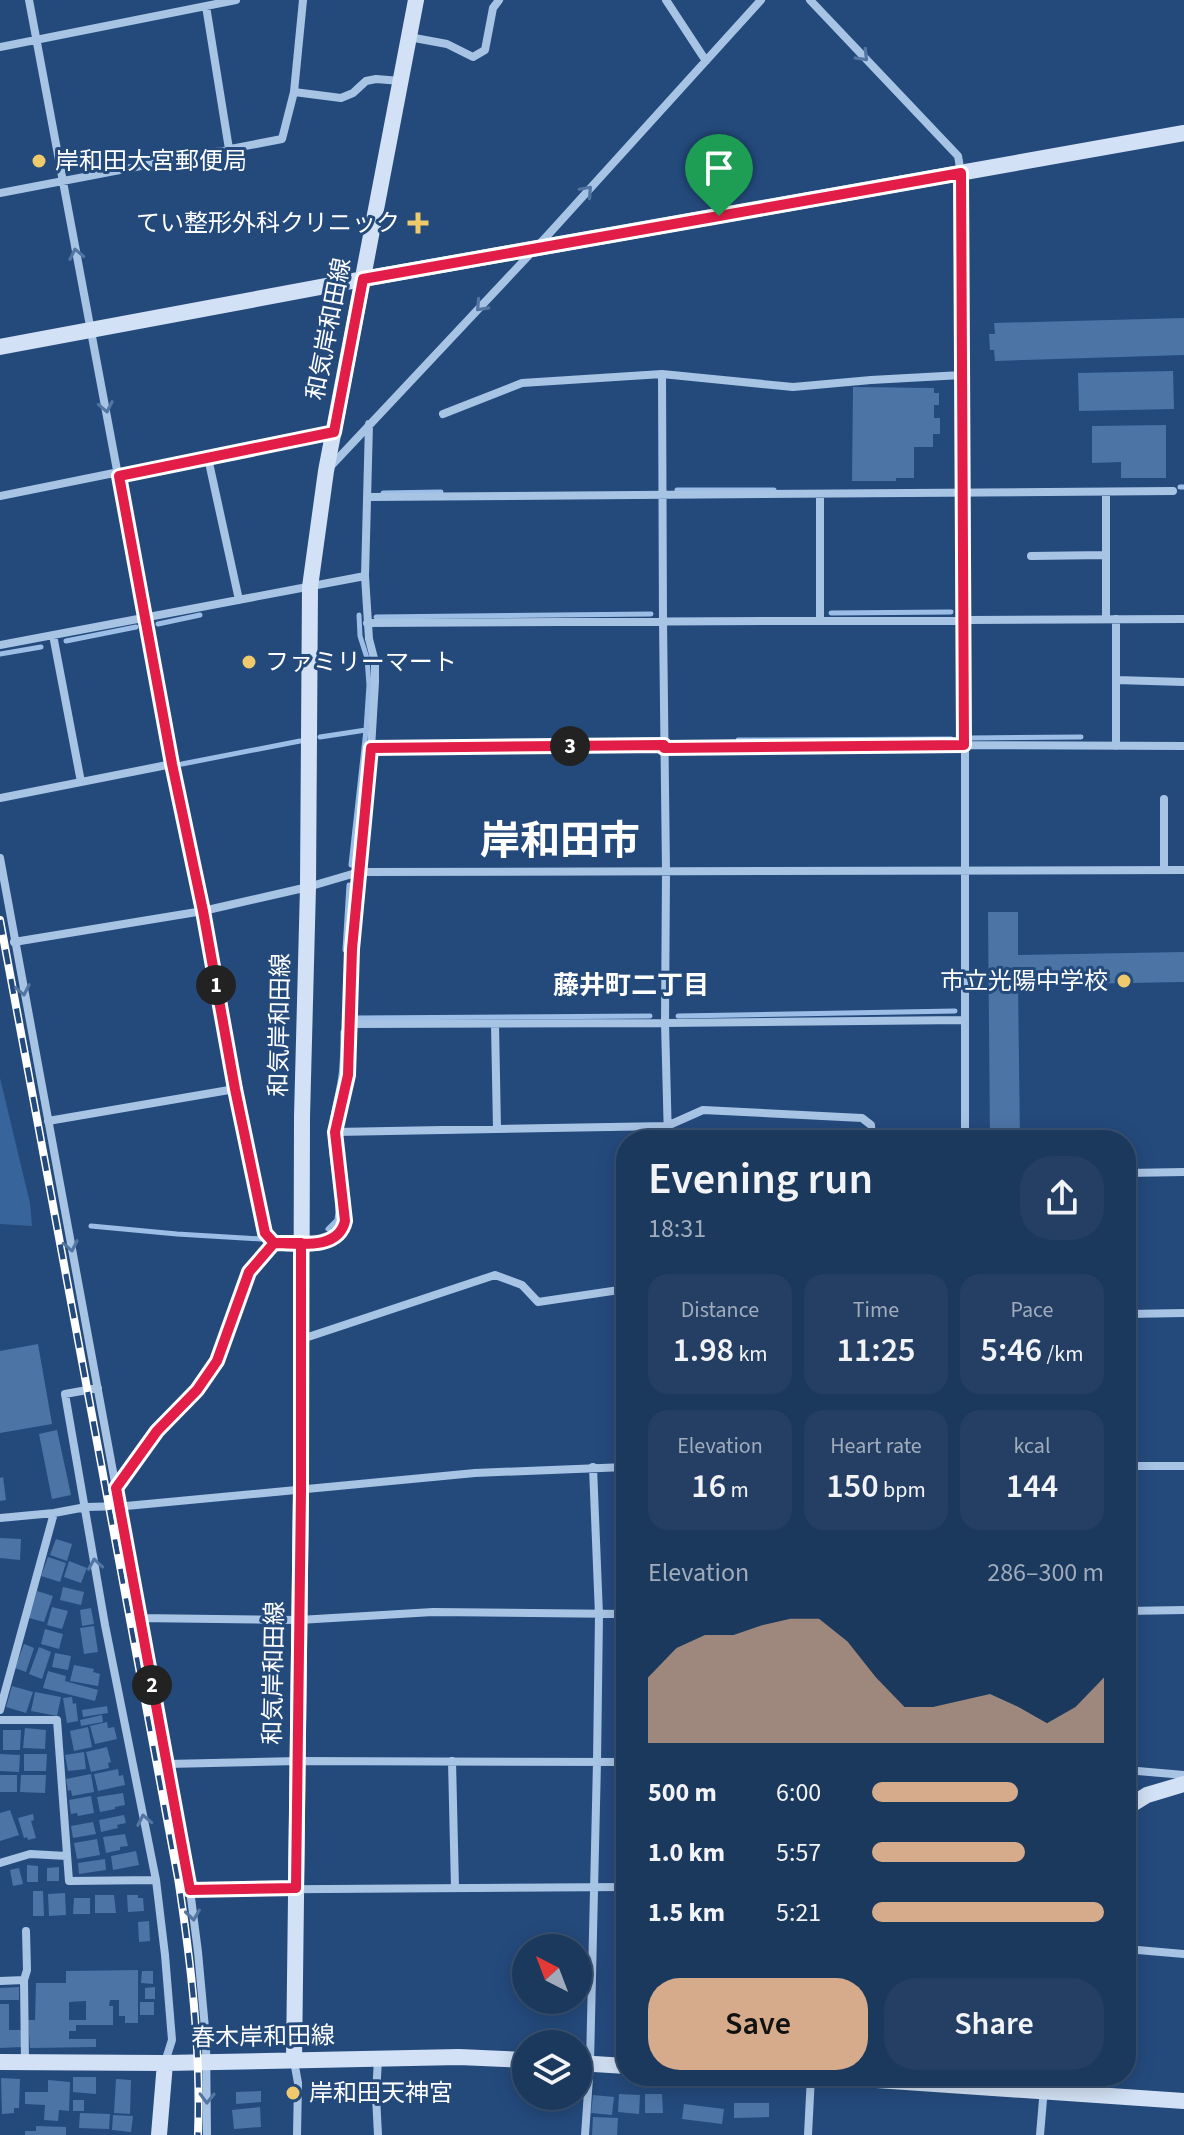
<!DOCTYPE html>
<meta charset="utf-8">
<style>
body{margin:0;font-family:"Source Sans 3","Noto Sans JP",sans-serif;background:#243f63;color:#f1f3f6;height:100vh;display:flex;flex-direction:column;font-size:30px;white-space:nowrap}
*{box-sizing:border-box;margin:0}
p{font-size:26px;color:#a0acbc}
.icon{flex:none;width:44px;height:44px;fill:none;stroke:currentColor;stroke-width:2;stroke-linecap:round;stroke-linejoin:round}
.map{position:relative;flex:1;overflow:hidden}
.side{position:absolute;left:616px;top:1130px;width:520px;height:956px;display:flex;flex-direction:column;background:#1b385d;border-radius:32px;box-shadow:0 4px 20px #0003,0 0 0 2px #395272}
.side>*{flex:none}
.needle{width:52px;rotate:318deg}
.buttons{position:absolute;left:512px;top:1934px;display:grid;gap:16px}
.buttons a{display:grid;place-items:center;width:80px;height:80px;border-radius:50%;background:#1b385d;box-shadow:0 4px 20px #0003,0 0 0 2px #395272;font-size:40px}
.pin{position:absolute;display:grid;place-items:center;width:68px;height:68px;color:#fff;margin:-82px -34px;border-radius:50% 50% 50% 0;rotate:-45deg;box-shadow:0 0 8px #0007}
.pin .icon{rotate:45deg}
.km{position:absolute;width:40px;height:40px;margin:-20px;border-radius:50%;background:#222;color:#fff;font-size:22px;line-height:40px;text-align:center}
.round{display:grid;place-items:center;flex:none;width:84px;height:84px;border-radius:32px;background:#243f63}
.head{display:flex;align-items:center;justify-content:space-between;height:136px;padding:0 32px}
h1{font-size:44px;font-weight:600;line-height:60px}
.metrics{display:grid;grid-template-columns:repeat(3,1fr);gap:12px;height:136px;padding:8px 32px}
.metrics div{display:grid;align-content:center;border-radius:20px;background:#243f63;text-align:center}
.metrics b{font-size:34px;font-weight:600}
.metrics small{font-size:22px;font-weight:400}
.metrics p{font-size:22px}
.chart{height:224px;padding:16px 32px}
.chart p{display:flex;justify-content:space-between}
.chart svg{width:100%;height:144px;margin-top:8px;fill:#d6ab8b;opacity:.7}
.action{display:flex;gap:16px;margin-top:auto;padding:16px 32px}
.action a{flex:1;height:92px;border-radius:32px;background:#d6ab8b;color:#111;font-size:32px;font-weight:600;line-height:92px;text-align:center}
.action a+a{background:#243f63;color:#f1f3f6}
ul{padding:0 32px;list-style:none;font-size:26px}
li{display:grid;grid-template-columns:128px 96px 1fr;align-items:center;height:60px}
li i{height:20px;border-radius:10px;background:#d6ab8b}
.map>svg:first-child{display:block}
</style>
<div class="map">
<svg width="1184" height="2135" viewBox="0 0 1184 2135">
<rect width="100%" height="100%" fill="#244a7c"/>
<path fill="#37649a" d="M0,1078L30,1203L32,1226L0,1224Z"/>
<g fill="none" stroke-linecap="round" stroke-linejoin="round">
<path stroke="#9cbee6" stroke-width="5" d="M1180,487H1184
M677,490H774
M383,493L441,492
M831,613L951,612
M376,617L651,614
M158,624L200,615
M66,641L136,627
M0,654L41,647
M320,737L366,730
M970,738L1081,737
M738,740L951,739
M182,764L300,741
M351,865L366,730L369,685L367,658L360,636L359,615
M345,950L349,885
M678,1016L955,1011
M357,1018L650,1016
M91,1226L177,1234L261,1239
M328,1229L337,1220C342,1190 329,1162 331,1132C332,1116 337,1099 340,1082C343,1065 343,1049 343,1032"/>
</g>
<path fill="#4c74a5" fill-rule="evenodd" d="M1184,318V355L995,361L994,350H990L989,334H995L994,323Z
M1173,371L1174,409L1079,411L1078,373Z
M853,387L934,388V393H939V405H934V418H940V434H933V447H914V478H896V481H852Z
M1166,425V478H1121V462L1092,463V426Z
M988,912H1018V955L1184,952V982L1018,985L1020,1140H990Z
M38,1344L52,1424L0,1433V1351Z
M57,1430L71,1495L52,1499L39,1434Z
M3,1477L6,1500L0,1501V1478Z
M0,1538L21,1539L20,1560L0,1558Z
M56,1539L72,1544L67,1561L50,1555Z
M48,1557L66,1563L60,1582L41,1576Z
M69,1561L87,1568L81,1583L64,1577Z
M63,1587L84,1592L81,1605L60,1600Z
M37,1591L53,1596L44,1622L29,1618Z
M52,1607L68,1611L62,1629L47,1625Z
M91,1608L94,1624L82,1626L80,1610Z
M94,1626L98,1652L84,1654L80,1628Z
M45,1629L63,1634L59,1649L41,1644Z
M24,1644L34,1648L26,1672L15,1668Z
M39,1647L51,1652L42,1679L29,1674Z
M55,1653L71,1656L68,1670L52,1667Z
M74,1665L94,1669L93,1672L100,1674L98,1686L70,1681Z
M48,1671L66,1676L65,1681L98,1690L95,1701L43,1688Z
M12,1686L33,1692L26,1713L6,1707Z
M35,1692L61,1697L57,1716L31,1711Z
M72,1697L73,1704L76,1703L78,1721L67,1723L63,1698Z
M107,1706L108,1713L83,1717L82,1710Z
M102,1715L103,1722L81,1726L80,1720Z
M107,1722L108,1728L114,1727L117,1739L95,1744L90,1726Z
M88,1727L92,1747L74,1751L70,1731Z
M25,1728L46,1730L45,1749L23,1748Z
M3,1730H21L20,1750H3Z
M107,1747L111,1762L108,1763L109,1768L91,1772L86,1752Z
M84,1752L86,1769L68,1771L65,1755Z
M0,1754L20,1755L19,1772L0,1771Z
M24,1754H47L46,1771H24Z
M118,1769L119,1776L123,1775L125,1785L98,1791L94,1774Z
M91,1774L94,1792L72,1796L71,1790L68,1791L66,1779Z
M0,1775H17V1792H0Z
M21,1775H46L45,1793L20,1792Z
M123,1793L125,1805L115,1807V1809L100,1812L97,1797Z
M91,1796L94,1813L78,1816L77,1813L71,1814L69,1800Z
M10,1810L19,1835L0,1841V1813Z
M33,1814L34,1820L31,1821L36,1838L28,1840L27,1837L24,1838L18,1818Z
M124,1815L126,1823L117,1825L118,1828L101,1832L99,1820Z
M93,1822L96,1834L73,1838L71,1826Z
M125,1834L128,1846L120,1847V1850L106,1853L103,1837Z
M97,1839L100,1855L77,1859L74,1843Z
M136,1851L139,1865L113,1870L111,1856Z
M105,1859L106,1870L79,1874L78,1863Z
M27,1865L38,1866V1882H27Z
M59,1867V1881H47V1868Z
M19,1868L23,1884L13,1886L10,1870Z
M33,1891H43L44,1916H33Z
M65,1893L66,1915L49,1916L48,1894Z
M95,1895H114L116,1913H95Z
M127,1895H138V1898H143L144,1911L128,1912Z
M74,1898H90V1914H73Z
M149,1921L150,1941L139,1942L138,1922Z
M138,1970V2023H125V2016H119V2000H110L109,2006H113V2025H76V2031H69V2039H96V2047L30,2048L28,2020H35L36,1983H66V1971ZM86,2001V2020H69V2002Z
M142,1971H153V1984L141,1983Z
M19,1987V2000H0V1988Z
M155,1987V1999H145V1988Z
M140,2002H154V2015H140Z
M0,2004H9V2030H22V2047L0,2048Z
M73,2077H96V2094L73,2092Z
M1,2078L20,2079L19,2108H14V2113L2,2114Z
M116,2079L131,2080L130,2114L114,2113Z
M48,2080L70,2082L69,2111L59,2110L58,2121L44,2120L45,2105L25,2104V2092H48Z
M261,2091V2102L236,2104V2092Z
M619,2094L640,2095L639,2114L618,2112Z
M645,2094H662L663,2113H645Z
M593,2095L614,2097L612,2115L591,2113Z
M73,2100H84V2111H73Z
M734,2103H769V2117L734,2118Z
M684,2104L724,2109L722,2124L682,2119Z
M260,2107L261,2127L234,2129L232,2110Z
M80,2113L110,2114L109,2129L79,2128Z
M113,2115L133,2116L131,2132L112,2130Z
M593,2117L618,2118L617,2135H592Z
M36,2126L66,2127V2135H25V2131H36Z"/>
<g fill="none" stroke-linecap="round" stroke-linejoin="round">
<path stroke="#a8c4e5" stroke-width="8" d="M29,0L172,764L203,911L235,1089L265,1233L274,1243
M666,0L706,61
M810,0L958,156L961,173L962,493L965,620V1140
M206,6L229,149
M409,37L447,44L473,57L485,50L493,8L499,0
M0,47L236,0
M294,92L341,98L353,93L366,81L376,79L401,81
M0,193L282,139L294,92L303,0
M662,374L663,621L666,871L665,1023L668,1140
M443,414L522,383L662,374L793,387L871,380L962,375
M208,458L239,600
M330,467L547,236L761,0
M119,476L334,432
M1106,492V619
M0,496L119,472
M368,497L1173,491
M1031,556L1106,555
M1116,619V746
M820,620V494
M367,623L1184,619
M53,635L81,782
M0,645L365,576
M1116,680L1184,682
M371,748L664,745
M664,748L964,745L1184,746
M0,798L172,764
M1164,799V870
M0,858L190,1890L198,1952L206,2039L207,2135
M14,942L203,911L308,887L359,872L1184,870
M349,1024L665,1023L964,1020
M495,1024L497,1129
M48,1121L235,1089
M335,1132L667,1126L703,1110L862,1118L871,1125L872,1140
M1126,1173L1184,1172
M1126,1314L1184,1313
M302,1339L495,1275L522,1285L538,1302L626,1289
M98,1388L65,1394L105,1625L156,1880L165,1955L172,2040L165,2062
M1126,1466H1184
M116,1488L157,1431L197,1390L217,1361L249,1272L274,1243C298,1243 338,1251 345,1221L335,1132L348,1075L352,949L371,748L375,682V662L369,639L365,576L369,424
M0,1518L54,1513L86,1507L126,1506L475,1473L626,1467
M1126,1611L1184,1610
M138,1618L299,1620L433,1612L626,1614
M0,1710L54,1513
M0,1720H57L69,1881L156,1880
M452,1761L455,1888
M167,1764L297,1761L626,1762
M1126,1770L1184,1775
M0,1863L30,1854L67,1856
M190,1890L626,1887
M1126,1949L1184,1954
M0,1981L24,1980
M294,2061L298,2083L297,2135
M25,2062L24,1980L27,1970L26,1931
M378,2135L376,2096L378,2059
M585,2135L590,2063L597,1762L599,1615L593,1467
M808,2135L811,2076
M1040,2135L1045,2076"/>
<path stroke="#d2e1f5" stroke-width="16" d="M0,347L363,279L1184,133
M1126,1808L1147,1795L1184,1784
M294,2061L301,1491L302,1117L308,887L310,587L326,471L416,0
M0,2062L165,2063L459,2057L526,2060
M578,2063L626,2066
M818,2076L1184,2101
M159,2135L165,2063"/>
<defs>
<path id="rail" d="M0,920L178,1878C191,1963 201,2048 198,2135"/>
</defs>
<use href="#rail" stroke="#fff" stroke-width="8"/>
<use href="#rail" stroke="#244a7c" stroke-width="5" stroke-dasharray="15" stroke-linecap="butt"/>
</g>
<defs><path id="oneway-chevron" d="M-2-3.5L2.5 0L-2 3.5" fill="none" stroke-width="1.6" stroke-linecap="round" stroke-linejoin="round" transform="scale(2)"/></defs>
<g stroke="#5275a1">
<use href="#oneway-chevron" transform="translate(863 56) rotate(46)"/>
<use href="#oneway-chevron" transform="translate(587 191) rotate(-48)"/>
<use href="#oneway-chevron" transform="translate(76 254) rotate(-102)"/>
<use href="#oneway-chevron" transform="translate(481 306) rotate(133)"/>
<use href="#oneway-chevron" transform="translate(106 407) rotate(79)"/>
<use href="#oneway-chevron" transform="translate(23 990) rotate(79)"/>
<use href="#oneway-chevron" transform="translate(71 1246) rotate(79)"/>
<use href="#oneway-chevron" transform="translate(95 1564) rotate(-99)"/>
<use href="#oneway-chevron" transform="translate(144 1820) rotate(-101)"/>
<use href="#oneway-chevron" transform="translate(193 1915) rotate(82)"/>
<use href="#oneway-chevron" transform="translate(207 2098) rotate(91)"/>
</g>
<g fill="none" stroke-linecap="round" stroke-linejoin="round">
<defs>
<path id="route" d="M719,216L363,279L334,432L119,476L172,764L203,911L235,1089L265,1233L274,1243H301V1491L296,1888L190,1890L116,1488L157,1431L197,1390L217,1361L249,1272L274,1243C298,1243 338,1251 345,1221L335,1132L348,1075L352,949L371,748L664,745V748L964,745L961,173L719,216"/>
</defs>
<use href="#route" stroke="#fff" stroke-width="16"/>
<use href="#route" stroke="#e11d48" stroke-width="10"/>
</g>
<g fill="#efca6c" stroke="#244a7c" stroke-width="3">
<circle cx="39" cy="161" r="8"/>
<path d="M414 211h8v8h8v8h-8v8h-8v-8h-8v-8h8z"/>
<circle cx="249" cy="662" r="8"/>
<circle cx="1124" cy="981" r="8"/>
<circle cx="293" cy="2093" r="8"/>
</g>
<g text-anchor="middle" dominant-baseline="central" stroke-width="6" stroke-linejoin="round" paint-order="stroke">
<g font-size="24" fill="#fff" stroke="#244a7c" text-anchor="start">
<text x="55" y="161">岸和田大宮郵便局</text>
<text x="400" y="223" text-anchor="end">てい整形外科クリニック</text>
<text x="265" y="662">ファミリーマート</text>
<text x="1108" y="981" text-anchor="end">市立光陽中学校</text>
<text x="309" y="2093">岸和田天神宮</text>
</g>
<g font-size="24" fill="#fff" stroke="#244a7c">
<text transform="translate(329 329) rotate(-79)">和気岸和田線</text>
<text transform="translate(280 1025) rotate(-89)">和気岸和田線</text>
<text transform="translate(274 1673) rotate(-89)">和気岸和田線</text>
<text transform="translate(263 2037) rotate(-1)">春木岸和田線</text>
</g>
<g font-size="26" font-weight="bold" fill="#fff" stroke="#244a7c">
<text x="631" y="985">藤井町二丁目</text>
</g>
<g font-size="40" font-weight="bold" fill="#fff" stroke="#244a7c">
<text x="560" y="841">岸和田市</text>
</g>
</g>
</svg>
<div class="buttons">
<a><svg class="needle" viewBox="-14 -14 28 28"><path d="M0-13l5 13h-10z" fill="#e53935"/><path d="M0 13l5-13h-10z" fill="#a0acbc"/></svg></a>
<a><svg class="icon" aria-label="layers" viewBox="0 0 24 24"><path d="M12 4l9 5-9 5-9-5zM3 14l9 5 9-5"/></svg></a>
</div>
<div class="pin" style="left:719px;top:216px;background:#1e9e55"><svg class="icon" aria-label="arrive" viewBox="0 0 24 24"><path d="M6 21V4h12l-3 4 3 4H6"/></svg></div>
<b class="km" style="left:216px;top:985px">1</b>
<b class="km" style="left:152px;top:1685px">2</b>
<b class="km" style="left:570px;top:746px">3</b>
<section class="side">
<div class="head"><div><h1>Evening run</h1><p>18:31</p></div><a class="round"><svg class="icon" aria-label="share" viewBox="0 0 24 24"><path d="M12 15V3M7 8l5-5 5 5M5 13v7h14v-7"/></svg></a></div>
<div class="metrics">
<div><p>Distance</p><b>1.98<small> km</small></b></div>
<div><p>Time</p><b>11:25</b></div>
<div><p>Pace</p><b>5:46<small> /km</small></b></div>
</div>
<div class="metrics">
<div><p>Elevation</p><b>16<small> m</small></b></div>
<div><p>Heart rate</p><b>150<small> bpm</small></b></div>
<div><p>kcal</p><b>144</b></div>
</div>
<div class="chart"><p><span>Elevation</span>286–300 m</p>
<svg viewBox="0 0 160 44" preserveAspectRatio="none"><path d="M0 44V24L10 15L20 11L30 11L40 8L50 6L60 6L70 13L80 24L90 33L100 33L110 31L120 29L130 33L140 38L150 33L160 24V44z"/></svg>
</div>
<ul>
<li><b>500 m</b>6:00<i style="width:63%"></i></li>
<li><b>1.0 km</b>5:57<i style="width:66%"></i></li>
<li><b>1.5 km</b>5:21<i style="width:100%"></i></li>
</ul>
<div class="action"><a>Save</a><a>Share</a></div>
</section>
</div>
